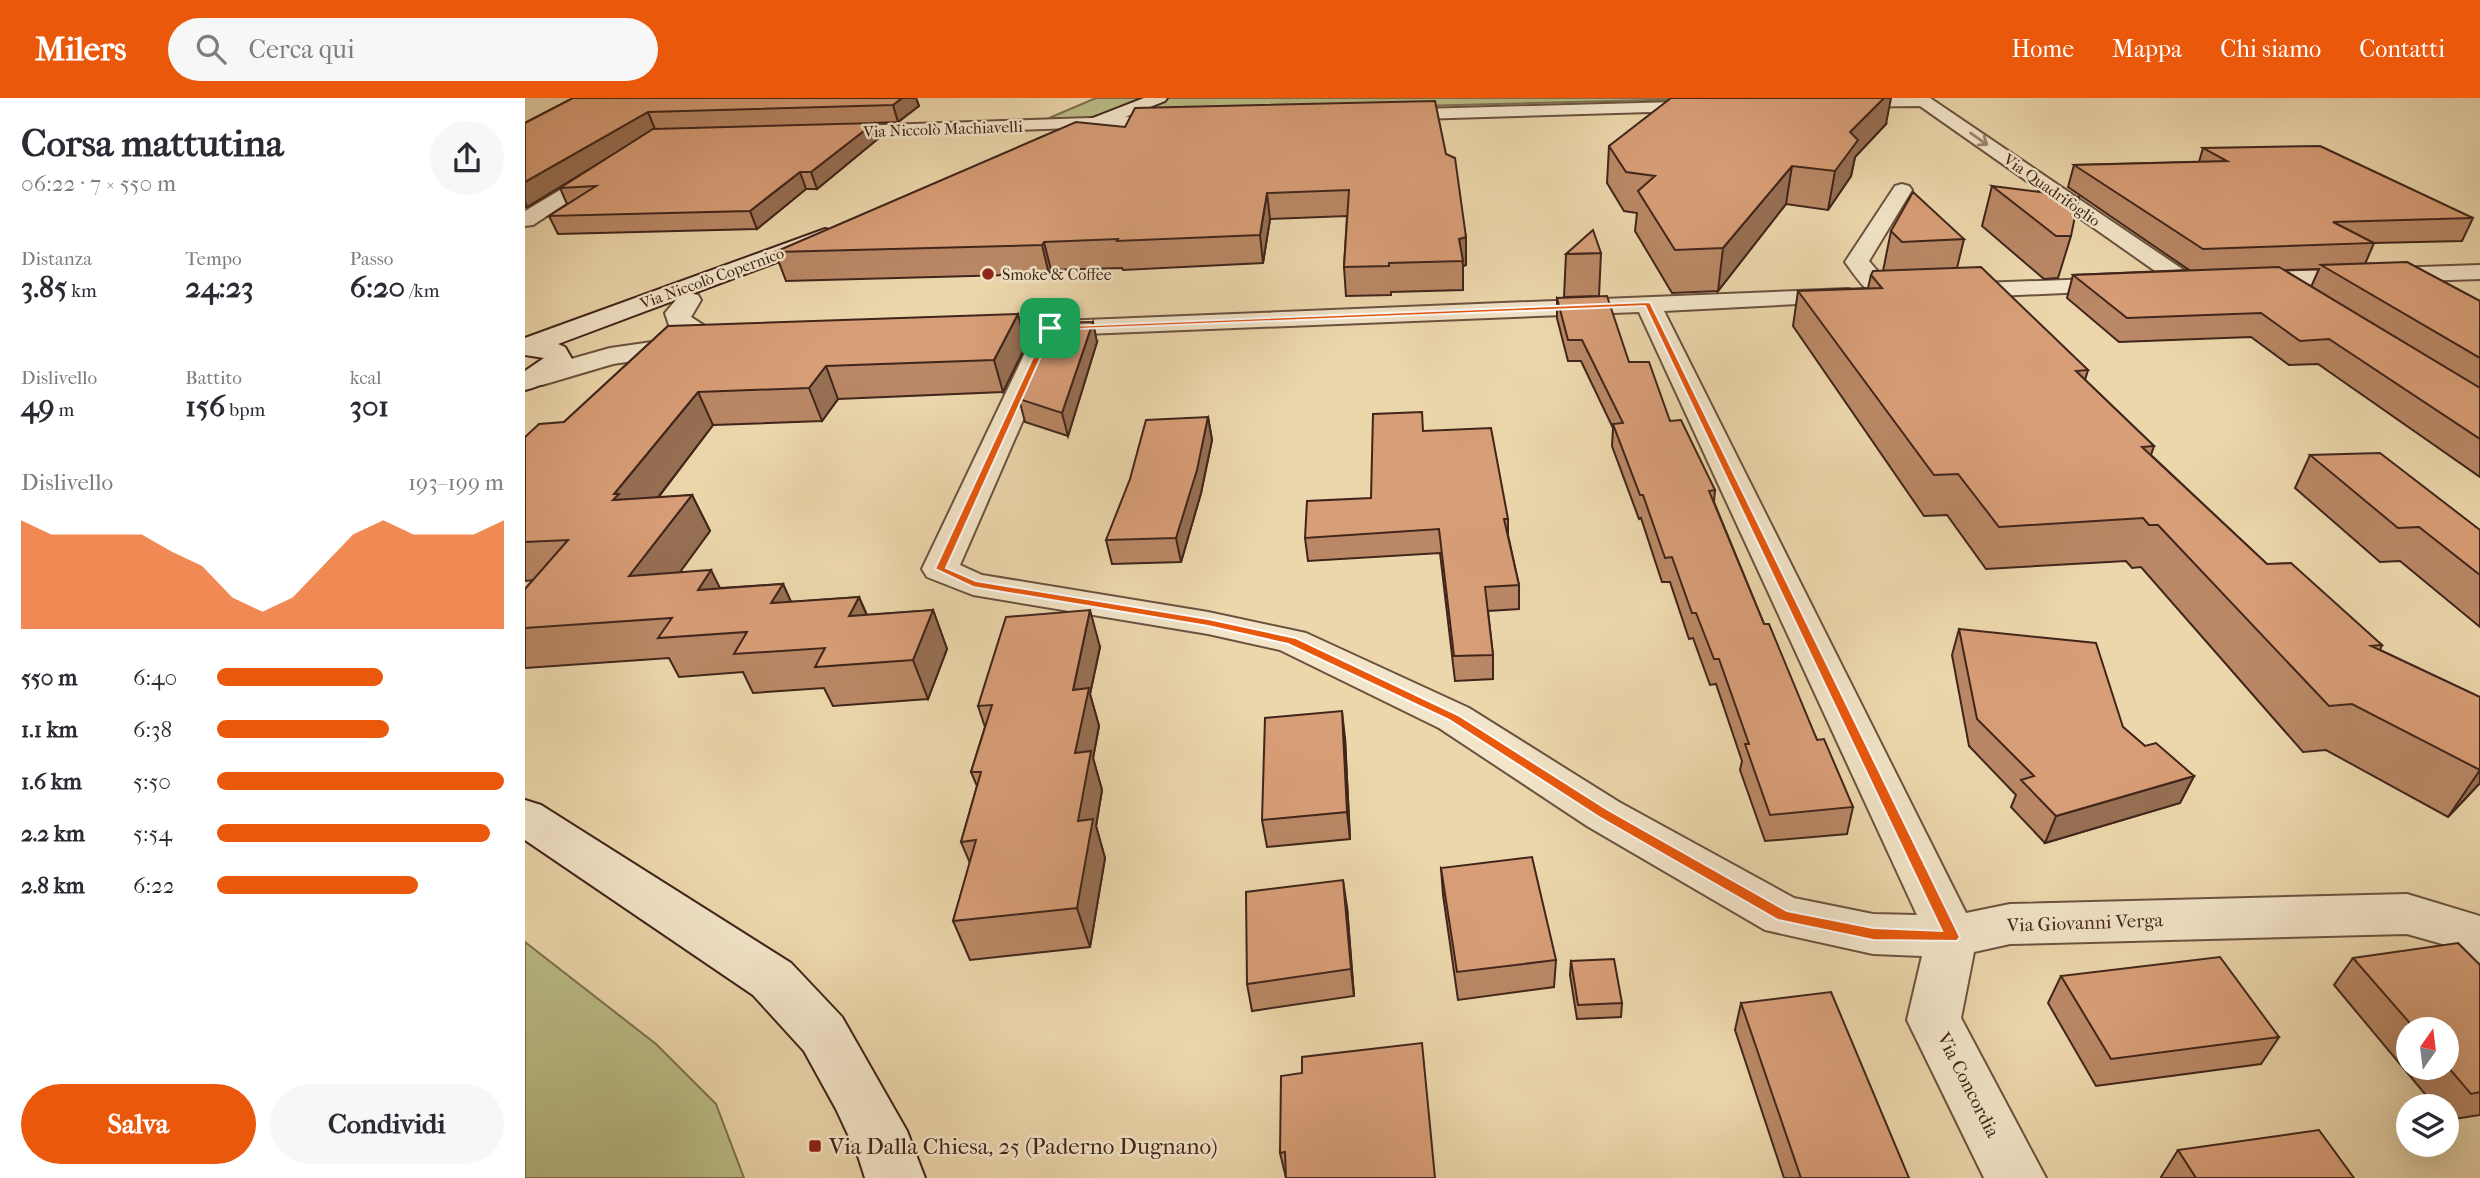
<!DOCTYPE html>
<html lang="it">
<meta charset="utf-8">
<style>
body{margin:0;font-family:"IM FELL French Canon",serif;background:#f7f7f7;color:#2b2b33;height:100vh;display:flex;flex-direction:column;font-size:26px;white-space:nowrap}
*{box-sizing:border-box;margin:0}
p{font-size:23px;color:#7c7c81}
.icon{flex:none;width:38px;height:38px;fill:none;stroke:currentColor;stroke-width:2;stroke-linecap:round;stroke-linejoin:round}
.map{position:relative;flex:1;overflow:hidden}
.panel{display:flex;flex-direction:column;background:#fff;width:525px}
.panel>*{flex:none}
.needle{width:46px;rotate:14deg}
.controls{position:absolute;left:1871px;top:919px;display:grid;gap:14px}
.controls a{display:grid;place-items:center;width:63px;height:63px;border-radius:50%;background:#fff;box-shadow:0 7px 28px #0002;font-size:35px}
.pin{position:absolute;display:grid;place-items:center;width:60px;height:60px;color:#fff;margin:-30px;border-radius:14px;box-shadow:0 4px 10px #0006}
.round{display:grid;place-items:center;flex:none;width:74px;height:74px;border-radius:37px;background:#f7f7f7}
.headline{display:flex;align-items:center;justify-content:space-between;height:119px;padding:0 21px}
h1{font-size:38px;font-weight:700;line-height:52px}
.stats{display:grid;grid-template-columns:repeat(3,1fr);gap:10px;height:119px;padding:7px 21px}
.stats div{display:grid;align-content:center}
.stats b{font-size:30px;font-weight:700}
.stats small{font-size:19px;font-weight:400}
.stats p{font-size:19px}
.chart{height:196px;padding:14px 21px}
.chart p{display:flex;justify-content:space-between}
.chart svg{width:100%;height:126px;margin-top:7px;fill:#ea580c;opacity:.7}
.cta{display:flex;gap:14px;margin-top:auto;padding:14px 21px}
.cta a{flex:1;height:80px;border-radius:42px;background:#ea580c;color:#fff;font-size:28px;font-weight:700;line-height:80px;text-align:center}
.cta a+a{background:#f7f7f7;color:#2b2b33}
ul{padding:0 21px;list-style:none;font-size:23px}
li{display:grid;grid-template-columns:112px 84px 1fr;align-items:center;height:52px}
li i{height:18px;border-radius:9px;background:#ea580c}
header{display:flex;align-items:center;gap:42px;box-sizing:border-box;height:98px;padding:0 35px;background:#ea580c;color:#fff}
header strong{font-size:33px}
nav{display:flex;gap:38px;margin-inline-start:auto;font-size:24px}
.search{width:490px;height:63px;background:#f7f7f7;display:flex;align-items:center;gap:18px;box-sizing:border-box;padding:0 24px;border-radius:38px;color:#7c7c81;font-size:26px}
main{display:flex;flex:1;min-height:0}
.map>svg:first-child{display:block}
</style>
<header>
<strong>Milers</strong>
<div class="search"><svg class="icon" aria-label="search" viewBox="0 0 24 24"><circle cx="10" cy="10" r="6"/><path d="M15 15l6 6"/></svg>Cerca qui</div>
<nav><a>Home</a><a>Mappa</a><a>Chi siamo</a><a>Contatti</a></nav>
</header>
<main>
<section class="panel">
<div class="headline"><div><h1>Corsa mattutina</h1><p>06:22 · 7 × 550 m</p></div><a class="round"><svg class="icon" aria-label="share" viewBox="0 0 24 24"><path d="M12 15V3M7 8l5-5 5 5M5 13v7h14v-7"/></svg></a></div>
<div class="stats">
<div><p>Distanza</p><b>3.85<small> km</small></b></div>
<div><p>Tempo</p><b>24:23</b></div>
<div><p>Passo</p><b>6:20<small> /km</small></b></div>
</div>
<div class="stats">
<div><p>Dislivello</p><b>49<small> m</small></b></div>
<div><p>Battito</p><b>156<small> bpm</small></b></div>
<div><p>kcal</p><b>301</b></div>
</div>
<div class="chart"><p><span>Dislivello</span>193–199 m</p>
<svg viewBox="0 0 160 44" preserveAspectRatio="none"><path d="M0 44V6L10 11L20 11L30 11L40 11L50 17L60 22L70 33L80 38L90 33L100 22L110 11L120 6L130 11L140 11L150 11L160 6V44z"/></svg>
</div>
<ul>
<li><b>550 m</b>6:40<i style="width:58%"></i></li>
<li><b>1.1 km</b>6:38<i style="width:60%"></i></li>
<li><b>1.6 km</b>5:50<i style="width:100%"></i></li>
<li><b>2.2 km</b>5:54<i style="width:95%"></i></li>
<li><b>2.8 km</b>6:22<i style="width:70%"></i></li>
</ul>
<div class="cta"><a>Salva</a><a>Condividi</a></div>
</section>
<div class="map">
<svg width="1955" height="1080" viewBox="0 0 1955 1080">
<rect width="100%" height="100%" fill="#ecd7ac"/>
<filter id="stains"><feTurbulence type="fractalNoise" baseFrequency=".00286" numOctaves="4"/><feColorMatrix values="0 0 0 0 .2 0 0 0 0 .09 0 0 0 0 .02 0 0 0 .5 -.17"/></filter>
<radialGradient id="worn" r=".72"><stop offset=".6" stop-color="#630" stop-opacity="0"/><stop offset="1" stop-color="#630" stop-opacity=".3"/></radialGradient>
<path fill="#bbbd87" stroke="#7e7151" stroke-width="2" d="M571,0H1204L692,13L593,20H524Z
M0,844L131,946L191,1006L219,1080H0Z"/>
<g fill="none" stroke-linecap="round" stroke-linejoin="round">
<defs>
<path id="street" d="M1312,0H1405L1669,179L1673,184L1669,189L1661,191L1653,189L1395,8L1306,9L1304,5L1306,1Z
M1186,3L1194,8L1192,12L861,22L852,17L861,12Z
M654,17L660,18L663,22L660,26L298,39L289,34L298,29Z
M82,64L92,70L89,74L8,127L0,128V113Z
M1377,86L1384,88L1387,92L1344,163L1372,196L1369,201C1347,206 1332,180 1320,164L1370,88Z
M1955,167V181L1718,189L1710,187L1706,182L1710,177L1718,175Z
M1595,180L1604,182L1607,187L1604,192L1428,200L1419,198L1416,193L1419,188L1428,186Z
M1323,191L1332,193L1335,198L1332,203L1139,213L1441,815L1485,806L1882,796L1955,818V865L1937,859L1921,847L1882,836L1485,846L1449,854L1436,920L1521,1080H1459L1382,922L1397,858L1348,856L1240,832L1062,728L914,630L755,552L683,536L448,497L402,479L397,471L508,238L446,241L437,239L433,233L437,227ZM1114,214L1392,817L1348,816L1269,800L1094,704L944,610L781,535L683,514L457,477L435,467L535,237Z
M164,195L173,197L176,202L166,219L180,228L204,232L208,238L204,244L195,246L180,243L182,246L178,252L169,254L88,266L17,287L0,288V274L85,250L162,239L144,227L140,215L155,197Z"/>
<path id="secondary" d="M619,0H642L640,3L526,49L520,50L511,45L514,41Z
M300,131L308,133L311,138L308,143L33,246L40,249L47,261C35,278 20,287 0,292V273L19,260L0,257V240Z
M0,702L16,707L266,865L317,919L382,1033L400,1080H340L333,1058L311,1011L279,953L228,897L0,742Z"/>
</defs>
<use href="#street" stroke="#6b523f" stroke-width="4"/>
<use href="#secondary" stroke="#40251b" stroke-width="4"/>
<use href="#street" fill="#f3e5c9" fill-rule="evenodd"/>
<use href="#secondary" fill="#f3e5c9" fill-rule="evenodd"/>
</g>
<path fill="#ba8866" stroke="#40251b" stroke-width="2" fill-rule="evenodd" d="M48,0H391L394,8L373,24L349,25L354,40L292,91H281L232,131L33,136L24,118L42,106L35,90L59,75L2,109H0V25Z
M1361,26L1330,59L1326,78L1303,112L1261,106L1193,193L1147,195L1110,133L1112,115L1099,113L1082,85L1084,48Z
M600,29L921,56L941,139V167L938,168V192L866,194V197L821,198L819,169L822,118L745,121L738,165L598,172L597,170L526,172L524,176L261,183L250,154Z
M1678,50L1948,120L1937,143L1849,145L1840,166L1955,203V379L1793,266L1764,267L1726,239L1594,244L1542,200L1548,177L1664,172L1543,89L1549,67L1674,64ZM1794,171L1786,189L1759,172Z
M1467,88L1546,138L1533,180L1519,181L1457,128Z
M1366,133L1439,141L1432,170L1563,272L1560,282L1629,348L1626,357L1742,466L1857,547L1855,552L1955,599V685L1923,719L1801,652L1778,654L1616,469L1607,470L1601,463L1461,471L1422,417L1399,418L1268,228L1273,193L1343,190L1346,177L1358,173Z
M1076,155L1074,198L1039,199L1041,156Z
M1032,200L1104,264L1145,323L1190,392L1189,404L1239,526L1292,642L1328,709L1322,736L1240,743L1215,672L1217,663L1191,586L1185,587L1168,540L1164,541L1145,484H1137L1116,420L1114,421L1087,348L1088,330L1056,263H1043L1032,220Z
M143,228L501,247L478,294L313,301L297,323L188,327L133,400L167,397L185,433L155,474L195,490L258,486L266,504L334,499L342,517L408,512L422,551L403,601L308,608L299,590L228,595L218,574L154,579L144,560L0,570V491L8,482L0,483V339L39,324Z
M572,244L543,338L500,324L494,301Z
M683,319L687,342L676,395L656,464L587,466L581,442Z
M898,333L983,421V437L994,487V511L963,513L968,557V581L930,583L915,455L783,463L780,440L846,400Z
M1785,357L1955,432V529L1875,463L1855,464L1770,390Z
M1434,531L1598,629L1620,648L1669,678L1655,705L1520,745L1486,709L1491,697L1444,648L1427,557Z
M575,549L565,596L574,628L568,660L577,692L571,728L580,760L565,849L445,862L428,823L445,765L436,744L452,688L446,674L460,629L453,608Z
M820,640L825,741L742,749L737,722Z
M916,770L1031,862L1029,889L933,902L918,797Z
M822,809L829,898L727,913L722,886Z
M1828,860L1955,867V1017L1922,1022V1008H1910L1809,887ZM1883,931H1922V970H1883Z
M1046,863L1097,905L1096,919L1052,921L1045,877Z
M1536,878L1754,939L1736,966L1571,988L1523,905Z
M1216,905L1384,1080H1259L1210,932Z
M777,975L761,1080L755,1055Z
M1653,1052L1829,1080H1637L1636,1079Z"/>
<path fill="#976f53" stroke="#40251b" stroke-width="2" d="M377,0H391L394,8L373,24L368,7Z
M1359,0H1366L1361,26L1330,59L1326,78L1303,112L1310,73L1325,34Z
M123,14L130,31L2,109L0,104V84Z
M349,25L354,40L292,91L286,74Z
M1267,68L1261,106L1193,193L1198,150Z
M275,74L281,91L232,131L225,113Z
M742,95L745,121L738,165L735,137Z
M941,139V167L938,168L934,141Z
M519,144L526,172L524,176L517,147Z
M493,216L501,247L478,294L469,262Z
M568,224L572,244L543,338L537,315Z
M301,268L313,301L297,323L284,290Z
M173,294L188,327L111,428L88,402L89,396Z
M683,319L687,342L676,395L656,464L651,440Z
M167,397L185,433L125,515L104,478Z
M186,472L205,510L173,492Z
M258,486L275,524L246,505Z
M334,499L350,537L324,518Z
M408,512L422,551L403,601L388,562Z
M565,512L575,549L565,596L574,628L568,660L577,692L571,728L580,760L565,849L552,810L550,655L548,592Z
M817,613L820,640L825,741L822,714Z
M1955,672V685L1923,719Z
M1669,678L1655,705L1520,745L1531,718Z
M818,782L822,809L829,898L826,871Z"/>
<path fill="#d89e77" stroke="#40251b" stroke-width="2" d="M48,0H377L368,7L123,14L0,84V25Z
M1146,0H1359L1325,34L1333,42L1310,73L1267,68L1198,150L1150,152L1113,93L1130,78L1101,74L1084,48Z
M910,3L921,56L930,60L941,139L934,141L938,163L864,165V168L819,169L824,92L742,95L735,137L592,143L593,141L519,144L517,147L250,154L551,24L600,29L610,10Z
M349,25L286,74H275L225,113L24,118L71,88L35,90L128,31Z
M1795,48L1948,120L1808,124L1849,145L1678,151L1549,67L1702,63L1678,50Z
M1467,88L1554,99L1546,138H1531Z
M1388,94L1439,141L1377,144L1366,133Z
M1068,132L1076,155L1041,156Z
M1882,164L1955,203V260L1796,167Z
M1456,169L1563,272L1551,273L1629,348L1617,349L1742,466L1766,465L1857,547L1846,548L1955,599V672L1827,606L1804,608L1633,427H1624L1618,420L1474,429L1433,376L1409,377L1273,193L1357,190L1346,177L1348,173Z
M1754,169L1955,290V341L1804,241L1775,243L1736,215L1602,220L1548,177Z
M1082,198L1104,264H1124L1145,323L1156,322L1190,392L1184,393L1239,526H1244L1292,642L1299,641L1328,709L1245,717L1220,646H1224L1194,561H1189L1171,515H1167L1147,459L1140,460L1118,397H1115L1088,326L1098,325L1057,242H1043L1032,200Z
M493,216L469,262L301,268L284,290L173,294L89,396H94L88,402L167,397L104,478L186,472L173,492L258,486L246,505L334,499L324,518L408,512L388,562L290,569L300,550L209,556L222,534L133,540L147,520L0,530V491L43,442L0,444V339L14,326L39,324L143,228Z
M568,224L537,315L494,301L529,225Z
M897,314L898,333L966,330L983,421H979L994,487L960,489L968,557L929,558L914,431L780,440L782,403L846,400L848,316Z
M683,319L672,372L651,440L581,442L605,381L621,322Z
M1855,355L1955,432V477L1894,429L1873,430L1785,357Z
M565,512L548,592L564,590L550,655L566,653L553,723L568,721L552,810L428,823L451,742L436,744L456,674H446L467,607L453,608L481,519Z
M1434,531L1571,545L1598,629L1620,648L1631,645L1669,678L1531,718L1496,682L1509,678L1452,621Z
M817,613L822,714L737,722L740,620Z
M1007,759L1031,862L932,874L916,770Z
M818,782L826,871L722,886L721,794Z
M1933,845L1955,867V994L1946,996L1922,968V931H1890L1828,860Z
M1695,859L1754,939L1586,961L1536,878Z
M1089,861L1097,905L1053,907L1046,863Z
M1306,894L1384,1080H1276L1216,905Z
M897,945L910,1080H761L760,1054L755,1055L756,978L777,975V959Z
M1794,1032L1829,1080H1671L1653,1052Z"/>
<defs><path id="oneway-shaft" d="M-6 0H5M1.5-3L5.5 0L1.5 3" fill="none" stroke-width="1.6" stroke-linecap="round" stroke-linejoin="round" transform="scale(1.75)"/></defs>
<use stroke="#9a8572" href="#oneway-shaft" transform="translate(1454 41) rotate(35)"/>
<path fill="#ea580c" stroke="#fff" stroke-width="2" fill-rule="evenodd" d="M1125,204L1435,839L1432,843L1348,842L1253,822L1074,719L924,622L763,546L683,528L448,489L410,471L522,229ZM1120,208L1417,833L1348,830L1262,813L1083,712L933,617L771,540L683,521L451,483L421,470L528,232Z"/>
<g fill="#8f2418" stroke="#f3e5c9" stroke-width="2.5">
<circle cx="463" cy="176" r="7"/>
<rect x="283" y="1041" width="14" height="14" rx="3.5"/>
</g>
<g text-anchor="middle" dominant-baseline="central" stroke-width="5" stroke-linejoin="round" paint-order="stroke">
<g font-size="16" fill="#40251b" stroke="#f3e5c9">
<text transform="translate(418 31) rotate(-2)">Via Niccolò Machiavelli</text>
<text transform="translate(1527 92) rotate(35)">Via Quadrifoglio</text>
<text transform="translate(187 180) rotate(-20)">Via Niccolò Copernico</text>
</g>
<g font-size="16" fill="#40251b" stroke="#f3e5c9" text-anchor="start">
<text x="477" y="176">Smoke &amp; Coffee</text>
</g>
<g font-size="19" fill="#40251b" stroke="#f3e5c9">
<text transform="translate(1560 825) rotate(-2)">Via Giovanni Verga</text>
<text transform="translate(1443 987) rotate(63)">Via Concordia</text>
</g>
<g font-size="23" fill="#40251b" stroke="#f3e5c9" text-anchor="start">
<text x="304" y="1048">Via Dalla Chiesa, 25 (Paderno Dugnano)</text>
</g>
</g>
<rect width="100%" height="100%" filter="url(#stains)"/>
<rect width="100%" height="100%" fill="url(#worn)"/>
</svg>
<div class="controls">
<a><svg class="needle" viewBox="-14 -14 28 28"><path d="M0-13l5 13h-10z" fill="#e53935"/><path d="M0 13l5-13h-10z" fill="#7c7c81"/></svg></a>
<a><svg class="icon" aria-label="layers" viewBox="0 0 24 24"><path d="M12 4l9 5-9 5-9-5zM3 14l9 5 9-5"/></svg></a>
</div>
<div class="pin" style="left:525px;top:230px;background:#1e9e55"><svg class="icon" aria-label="arrive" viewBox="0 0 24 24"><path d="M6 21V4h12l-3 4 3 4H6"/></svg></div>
</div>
</main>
